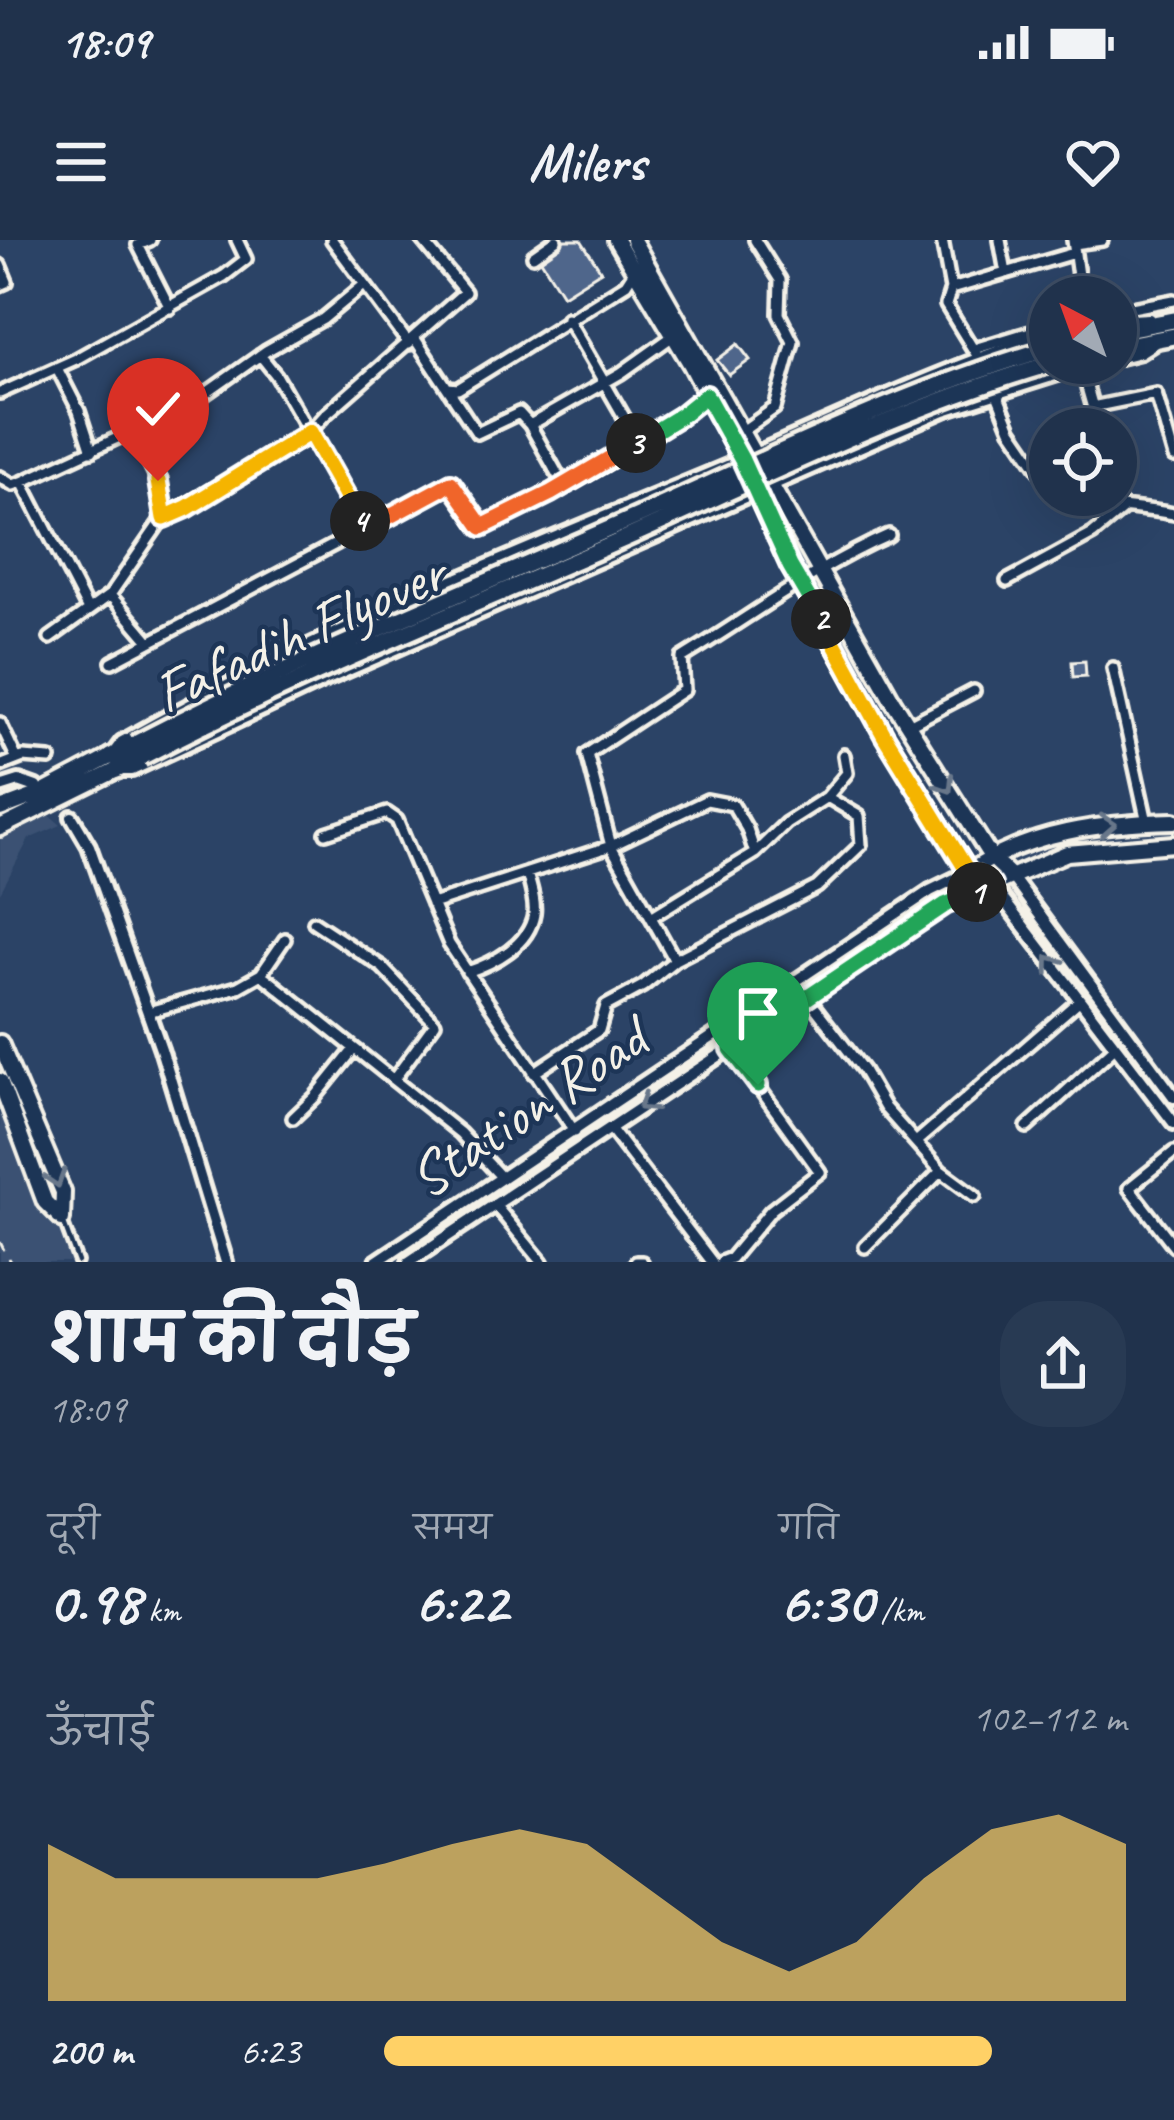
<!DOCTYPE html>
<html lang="hi">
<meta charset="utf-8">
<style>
body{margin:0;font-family:Caveat,"Playpen Sans Deva",sans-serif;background:#283a53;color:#f1f3f6;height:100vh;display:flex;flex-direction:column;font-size:45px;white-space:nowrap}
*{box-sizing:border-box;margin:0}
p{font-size:39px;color:#a2aab5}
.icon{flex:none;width:66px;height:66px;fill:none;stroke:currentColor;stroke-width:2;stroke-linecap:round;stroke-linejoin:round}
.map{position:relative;height:1022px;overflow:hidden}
.side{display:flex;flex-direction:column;background:#20324c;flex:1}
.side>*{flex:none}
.needle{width:78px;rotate:319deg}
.buttons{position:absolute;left:1029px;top:36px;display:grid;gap:24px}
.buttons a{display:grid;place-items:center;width:108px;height:108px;border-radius:50%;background:#20324c;box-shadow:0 12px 48px #0002,0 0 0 3px #3d4d64;font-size:60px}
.pin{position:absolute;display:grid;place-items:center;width:102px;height:102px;color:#fff;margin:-123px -51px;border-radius:50% 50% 50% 0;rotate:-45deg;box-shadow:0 0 12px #0007}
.pin .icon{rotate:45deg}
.km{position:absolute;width:60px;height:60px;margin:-30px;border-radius:50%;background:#222;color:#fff;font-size:33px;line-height:60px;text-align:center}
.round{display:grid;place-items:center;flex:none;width:126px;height:126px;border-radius:48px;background:#283a53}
.summary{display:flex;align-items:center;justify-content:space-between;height:204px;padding:0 48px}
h1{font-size:66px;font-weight:700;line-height:90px}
.stats{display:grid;grid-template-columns:repeat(3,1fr);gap:18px;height:204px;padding:12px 48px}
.stats div{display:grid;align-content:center}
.stats b{font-size:60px;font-weight:700}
.stats small{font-size:33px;font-weight:400}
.stats p{font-size:33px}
.chart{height:336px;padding:24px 48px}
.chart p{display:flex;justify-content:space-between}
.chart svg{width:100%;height:216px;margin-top:12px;fill:#ffd166;opacity:.7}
ul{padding:0 48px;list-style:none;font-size:39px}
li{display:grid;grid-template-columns:192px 144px 1fr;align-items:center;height:90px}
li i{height:30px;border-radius:15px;background:#ffd166}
.status{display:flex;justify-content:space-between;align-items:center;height:84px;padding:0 60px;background:#20324c;direction:ltr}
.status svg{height:33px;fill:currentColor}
header{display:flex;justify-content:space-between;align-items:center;height:156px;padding:0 48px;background:#20324c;font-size:54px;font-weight:700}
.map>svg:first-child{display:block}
</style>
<div class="status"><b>18:09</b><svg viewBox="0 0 49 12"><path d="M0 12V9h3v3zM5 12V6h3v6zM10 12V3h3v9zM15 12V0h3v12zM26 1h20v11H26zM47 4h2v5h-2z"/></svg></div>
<header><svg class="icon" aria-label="menu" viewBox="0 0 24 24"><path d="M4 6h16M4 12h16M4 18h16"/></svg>Milers<svg class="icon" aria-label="heart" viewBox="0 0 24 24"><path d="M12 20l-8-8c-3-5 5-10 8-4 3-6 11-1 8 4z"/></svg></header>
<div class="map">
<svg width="1174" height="1022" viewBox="0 0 1174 1022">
<rect width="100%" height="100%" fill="#2b4366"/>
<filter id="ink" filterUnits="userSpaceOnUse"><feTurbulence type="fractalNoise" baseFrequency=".00833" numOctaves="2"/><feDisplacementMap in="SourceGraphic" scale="24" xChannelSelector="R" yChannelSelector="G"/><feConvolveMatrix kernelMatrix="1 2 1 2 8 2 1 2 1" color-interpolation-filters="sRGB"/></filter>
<g filter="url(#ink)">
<path fill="#3a5173" d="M13,552L25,554L61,585L29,599L0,653V559Z
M0,815L82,1022H0Z"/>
<path fill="#50668b" stroke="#f4f1e8" stroke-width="3" d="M564,0H581L601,31L563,55L539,17Z
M738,104L750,120L729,135L717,120Z
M1085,421L1086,436L1073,437L1072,422Z"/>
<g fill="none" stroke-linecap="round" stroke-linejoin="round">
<defs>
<path id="service" d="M64,984L78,1022"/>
<path id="minor" d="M150,0L138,5L170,68
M332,0L409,104
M942,0L951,49L946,65L981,122
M1000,0L1006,33
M1073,0L1081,57
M1074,4L1102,0
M533,16L556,0
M0,25L7,42L0,45
M951,49L1074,13
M1116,71L1174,60
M567,78L638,201
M415,99L477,193L519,173L530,185L564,246
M974,109L1050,86
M260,115L276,135L365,290
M1081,126L1099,189
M57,128L79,171L92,211
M994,147L1011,189L1050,246
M448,148L458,149L626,44L635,30
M0,153L76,119L224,36L246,19L237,0
M1092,167L1156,154L1174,217
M530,185L621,133L673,96
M741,192L775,168L793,102L779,74L780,40L755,0
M0,237L13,245L22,242L191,164L266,111L323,79L364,45
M22,242L87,368
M1065,255C1102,268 1137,267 1174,274
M163,278L303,199L325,175L465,52L422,0
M1007,341L1093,294L1122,270L1116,253
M110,355L163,278L158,241L135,193
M50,398L110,355L149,401
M112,422L451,243L476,283L482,287L495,282C567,247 644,207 706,155
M1113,428L1147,582
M0,483L17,519
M909,485L974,451
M0,526L23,517L50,519
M827,557L847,533L844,515
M326,593L387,573L397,580L449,704L575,892
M432,664L611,606L707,560L733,565L747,589L755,613L651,677
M314,682L382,727L435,783L394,839
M675,720L817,647L861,605L859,576L827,557L786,583L755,613
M467,732C494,723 529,705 534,674C536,662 530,645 527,633
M261,734L460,893L502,938
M807,757L863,830L885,868L941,931L975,956
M148,772L238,747L261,734L285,699
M534,833L599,790L606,766L643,746L675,720L611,606L587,514L684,450L682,418C750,377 817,326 889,295
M293,878L316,856L354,809
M1027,887L1115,807
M610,888L712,1022
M916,902L1080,760
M1174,912L1129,948L1174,1006
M495,965L542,1022
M865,1007L941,931
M636,1022H642
M721,1022L731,1018L771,970L820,932L731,809"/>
<path id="tertiary" d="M1116,81L1149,79
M1116,118L1140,112L1154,103
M116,510L122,502C313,394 518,313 720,229C830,183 937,129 1050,94
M118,530H132L325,440L944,170L1093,123
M0,547L19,541L36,547
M72,577L89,606L161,809L226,1022
M1011,636L1174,857
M376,1022L930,651L969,632
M409,1022L945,665L992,645L1174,883"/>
<path id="primary" d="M616,0L691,125L741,220L790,326L884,495L969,632L992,645L1067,613L1174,604
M633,0L893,461L991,617L1011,636
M0,569L40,554L110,517
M0,588L117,530
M969,632C1030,591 1101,583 1174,581
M0,803L63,952L62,979L45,962L0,841"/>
<path id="trunk" d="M1116,91L1174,80
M1116,107L1174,96
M110,517L135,504
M117,530L141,517"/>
</defs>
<use href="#service" stroke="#f4f1e8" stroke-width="14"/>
<use href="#minor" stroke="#f4f1e8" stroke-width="18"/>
<use href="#tertiary" stroke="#f4f1e8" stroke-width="20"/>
<use href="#primary" stroke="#f4f1e8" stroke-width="22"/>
<use href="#trunk" stroke="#f4f1e8" stroke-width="24"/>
<path stroke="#f4f1e8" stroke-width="3" stroke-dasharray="9 9" stroke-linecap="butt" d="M0,1002L10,1022"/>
<use href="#service" stroke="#1d3557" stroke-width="4.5"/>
<use href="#minor" stroke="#1d3557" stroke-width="9"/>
<use href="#tertiary" stroke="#1d3557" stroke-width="10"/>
<use href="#primary" stroke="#1d3557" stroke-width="14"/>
<use href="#trunk" stroke="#1d3557" stroke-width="15"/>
<defs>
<path id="trunk-bridge" d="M135,504C291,422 457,356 618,285C760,223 901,151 1050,108
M141,517C294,437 457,373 615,303C758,240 902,167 1053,123"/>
</defs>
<use href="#trunk-bridge" stroke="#f4f1e8" stroke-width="24" stroke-linecap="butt"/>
<use href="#trunk-bridge" stroke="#1d3557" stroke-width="15"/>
</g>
<defs><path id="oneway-chevron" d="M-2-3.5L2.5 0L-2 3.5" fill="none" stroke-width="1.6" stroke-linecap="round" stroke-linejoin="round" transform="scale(3)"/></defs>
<g stroke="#68778a">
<use href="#oneway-chevron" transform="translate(946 545) rotate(58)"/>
<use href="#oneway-chevron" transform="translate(1108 585) rotate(-4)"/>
<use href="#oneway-chevron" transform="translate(1052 723) rotate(-127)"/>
<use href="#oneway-chevron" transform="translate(646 864) rotate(147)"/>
<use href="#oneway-chevron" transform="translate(56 939) rotate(72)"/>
</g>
</g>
<g fill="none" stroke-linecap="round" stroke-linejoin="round" filter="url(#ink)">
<defs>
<path id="split-1" d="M758,845L731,809L945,665L977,652"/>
<path id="split-2" d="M821,379L884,495L968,632L992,645L977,652"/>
<path id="split-3" d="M636,203L680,176L706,155L742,220L790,326L821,379"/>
<path id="split-4" d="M360,281L364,290L451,243L482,287L551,253L636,203"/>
<path id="split-5" d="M158,241L164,278L187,268L310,192L360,281"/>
</defs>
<use href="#split-1" stroke="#fff" stroke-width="24"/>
<use href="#split-2" stroke="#fff" stroke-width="24"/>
<use href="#split-3" stroke="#fff" stroke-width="24"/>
<use href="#split-4" stroke="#fff" stroke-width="24"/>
<use href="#split-5" stroke="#fff" stroke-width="24"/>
<use href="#split-1" stroke="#22a559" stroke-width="15"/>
<use href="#split-2" stroke="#f5b400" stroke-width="15"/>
<use href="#split-3" stroke="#22a559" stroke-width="15"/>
<use href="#split-4" stroke="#f0652b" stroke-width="15"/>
<use href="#split-5" stroke="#f5b400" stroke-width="15"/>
</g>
<g text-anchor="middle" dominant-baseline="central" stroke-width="9" stroke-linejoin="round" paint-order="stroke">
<g font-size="60" fill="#f4f1e8" stroke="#1d3557">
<text transform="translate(299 392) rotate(-24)">Fafadih Flyover</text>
<text transform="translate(527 868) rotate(-34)">Station Road</text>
</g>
</g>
</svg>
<div class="buttons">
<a><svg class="needle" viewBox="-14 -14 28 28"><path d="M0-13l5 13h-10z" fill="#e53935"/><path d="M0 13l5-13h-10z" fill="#a2aab5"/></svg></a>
<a><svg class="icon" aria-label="locate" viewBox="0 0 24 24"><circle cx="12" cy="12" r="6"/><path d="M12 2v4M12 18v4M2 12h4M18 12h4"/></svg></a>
</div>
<div class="pin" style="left:758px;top:845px;background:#1e9e55"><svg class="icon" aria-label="arrive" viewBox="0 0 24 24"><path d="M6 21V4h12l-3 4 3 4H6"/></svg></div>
<div class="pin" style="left:158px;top:241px;background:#d93025"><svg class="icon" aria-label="check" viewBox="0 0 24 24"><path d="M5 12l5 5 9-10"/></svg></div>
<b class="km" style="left:977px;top:652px">1</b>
<b class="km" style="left:821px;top:379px">2</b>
<b class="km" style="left:636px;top:203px">3</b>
<b class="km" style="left:360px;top:281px">4</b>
</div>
<section class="side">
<div class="summary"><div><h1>शाम की दौड़</h1><p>18:09</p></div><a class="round"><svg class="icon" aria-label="share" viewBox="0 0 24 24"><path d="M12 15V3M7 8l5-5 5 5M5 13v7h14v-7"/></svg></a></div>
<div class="stats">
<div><p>दूरी</p><b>0.98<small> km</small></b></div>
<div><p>समय</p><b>6:22</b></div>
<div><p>गति</p><b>6:30<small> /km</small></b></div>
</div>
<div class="chart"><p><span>ऊँचाई</span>102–112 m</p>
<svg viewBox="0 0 160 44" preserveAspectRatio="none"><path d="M0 44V12L10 19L20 19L30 19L40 19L50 16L60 12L70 9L80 12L90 22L100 32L110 38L120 32L130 19L140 9L150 6L160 12V44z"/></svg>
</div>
<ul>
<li><b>200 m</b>6:23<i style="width:82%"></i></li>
</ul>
</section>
